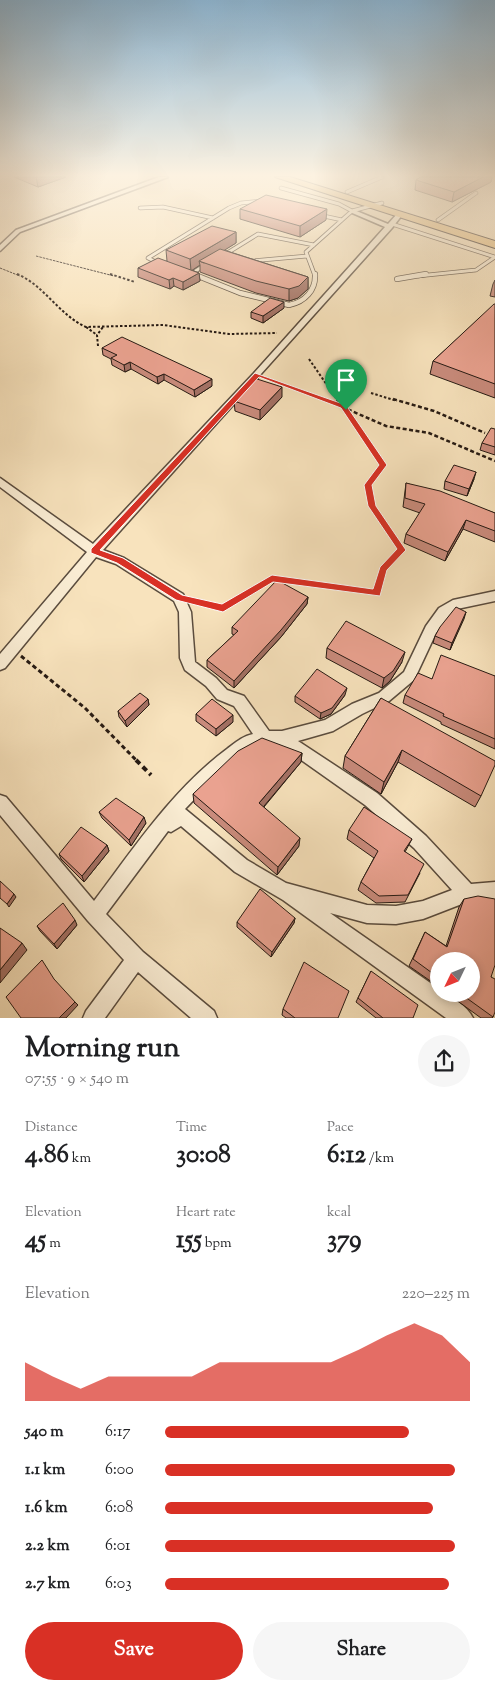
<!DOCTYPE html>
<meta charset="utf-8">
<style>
body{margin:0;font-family:"Sorts Mill Goudy",serif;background:#f6f6f6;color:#202124;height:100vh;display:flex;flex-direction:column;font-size:19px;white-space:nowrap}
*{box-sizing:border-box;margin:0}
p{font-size:16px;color:#757577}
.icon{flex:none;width:28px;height:28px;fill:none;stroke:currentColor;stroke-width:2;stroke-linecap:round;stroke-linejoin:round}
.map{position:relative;height:1018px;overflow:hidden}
.details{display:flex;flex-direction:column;background:#fff;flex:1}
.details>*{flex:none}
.needle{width:32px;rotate:227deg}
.tools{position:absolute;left:430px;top:952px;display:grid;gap:10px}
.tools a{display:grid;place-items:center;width:50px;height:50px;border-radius:50%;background:#fff;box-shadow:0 2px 8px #0003;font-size:25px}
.pin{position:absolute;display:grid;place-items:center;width:42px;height:42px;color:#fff;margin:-51px -21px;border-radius:50% 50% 50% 0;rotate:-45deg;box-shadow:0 0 5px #0007}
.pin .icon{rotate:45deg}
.round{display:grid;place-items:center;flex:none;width:52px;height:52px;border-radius:26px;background:#f6f6f6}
.headline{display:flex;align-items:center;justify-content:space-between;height:85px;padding:0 25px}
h1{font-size:28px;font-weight:700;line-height:38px}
.figures{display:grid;grid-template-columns:repeat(3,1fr);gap:8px;height:85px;padding:5px 25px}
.figures div{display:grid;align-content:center}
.figures b{font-size:25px;font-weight:700}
.figures small{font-size:14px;font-weight:400}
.figures p{font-size:14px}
.chart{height:140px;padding:10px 25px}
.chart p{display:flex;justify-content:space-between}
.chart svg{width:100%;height:90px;margin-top:5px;fill:#d93025;opacity:.7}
.button{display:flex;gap:10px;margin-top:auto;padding:10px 25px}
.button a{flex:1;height:58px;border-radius:30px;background:#d93025;color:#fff;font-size:20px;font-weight:700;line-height:58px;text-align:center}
.button a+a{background:#f6f6f6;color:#202124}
ul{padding:0 25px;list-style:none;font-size:16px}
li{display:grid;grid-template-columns:80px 60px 1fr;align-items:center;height:38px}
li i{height:12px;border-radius:6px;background:#d93025}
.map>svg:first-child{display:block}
</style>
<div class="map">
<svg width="495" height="1018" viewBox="0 0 495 1018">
<rect width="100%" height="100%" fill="#f8e3bd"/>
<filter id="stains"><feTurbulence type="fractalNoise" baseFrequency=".004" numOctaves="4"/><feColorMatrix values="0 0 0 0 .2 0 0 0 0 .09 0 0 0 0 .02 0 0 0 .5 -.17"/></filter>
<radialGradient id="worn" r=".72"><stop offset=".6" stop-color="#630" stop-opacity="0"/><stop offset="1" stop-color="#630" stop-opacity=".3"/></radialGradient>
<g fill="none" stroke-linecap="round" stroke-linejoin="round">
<defs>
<path id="lane-far1" d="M281,188L339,204L352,211
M347,192L382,177
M140,208L163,207L213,218
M319,215L342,220
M438,220L476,193
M392,224L495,257
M224,255L258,234L314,245
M252,261L307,256
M158,263L148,258L229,208L241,203L262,201
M194,276V272L205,265
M315,276L306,252L352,211L382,203
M418,276L476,270L495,257"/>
<path id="lane" d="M193,274L240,293L289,305C305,302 316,290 315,274
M397,279L426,274"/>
<path id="street" d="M159,177H168L20,232L0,251V245L16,230Z
M350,210H354L388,224L397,214L402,215L392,228L103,550L124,558L183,594L191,612L195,662L216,678L227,690L244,696L269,731H282L325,720L352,704L379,693L404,672L426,626L439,608L453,600L495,591V601L457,609L449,616L436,633L414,680L389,701L362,714L333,731L298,741L377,793L426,836L471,884L495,882V900L467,902L423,919L396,924L367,923L330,913L439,989V994C450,994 468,1007 473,1018H446L283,900L235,872L181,826L171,832L168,831L106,914L143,952L214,1011L217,1018H191L138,972L105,1018H83L86,1011L124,960L88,921L0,815V795L6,797L94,901C134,848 173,789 227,749C236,742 243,736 253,734L234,706L217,699L206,686L185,670L180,658L179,612L174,601L116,564L96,557L5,668L0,670V654L87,552L0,487V478L93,544L254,373L385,227L350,212ZM265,745H280L365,805L414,848L452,890L423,901L396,906L367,905L286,883L247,860L185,809C208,786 232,753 265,745Z"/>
<path id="primary" d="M275,177H290L495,241V248Z"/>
</defs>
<use href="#lane-far1" stroke="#5a4c3e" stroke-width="4.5"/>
<use href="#lane" stroke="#5a4c3e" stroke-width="6"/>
<use href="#street" stroke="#5a4c3e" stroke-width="3"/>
<use href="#primary" stroke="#261a13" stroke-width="2"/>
<path stroke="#261a13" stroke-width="1" stroke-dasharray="2.5 1" stroke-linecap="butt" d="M36,256L114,276
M0,268L20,276"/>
<path stroke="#261a13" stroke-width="2" stroke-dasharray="2.5 2" stroke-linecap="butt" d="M17,274C44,285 59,315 86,327L163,325L229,334L277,333
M110,274L135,282
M86,327L97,335
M98,346L97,335L103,327
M309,359L338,401
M266,378L328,401
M371,393L397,401"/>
<path stroke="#261a13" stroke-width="2.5" stroke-dasharray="4 2.5" stroke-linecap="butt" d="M324,399L386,426L429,433L495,461
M337,399L383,465L368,485L372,506L401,550L392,559
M393,399L434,411L485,433"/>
<path stroke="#261a13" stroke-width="3" stroke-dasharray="4.5 3" stroke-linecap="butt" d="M193,601L223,608L272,579L377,593L383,569L393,558
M21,656L85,708L137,761"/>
<path stroke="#261a13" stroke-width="4" stroke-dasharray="5.5 4" stroke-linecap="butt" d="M136,760L151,775"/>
<use href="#lane-far1" stroke="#faedd4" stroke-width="3"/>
<use href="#lane" stroke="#faedd4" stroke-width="4.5"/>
<use href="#street" fill="#faedd4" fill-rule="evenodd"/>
<use href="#primary" fill="#ecc27e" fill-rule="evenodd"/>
</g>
<path fill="#c98b7c" stroke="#261a13" d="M14,177H66L38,187Z
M421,177H492L491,182L452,202L415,190L416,180Z
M240,209L326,220L300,237L240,219Z
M236,232V243L224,250L308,277V289L298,298L289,301L256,293L200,272V265L192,270L199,273L200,281L183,290L174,286L170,289L138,277V268L167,261L166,250Z
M495,280V297L490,296L493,284Z
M495,304V398L430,374L433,361Z
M284,308L263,323L251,318V312Z
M102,348L212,386L195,397L164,380L158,384L131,369L125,372L112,365L111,359L103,355Z
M282,397L260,420L235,411L234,401Z
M495,429V455L480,450L482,443Z
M474,479L467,496L444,489L445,481Z
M406,483L495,513V542L463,529L445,561L404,543L406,534L420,513L403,507Z
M308,597L307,604L281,637L234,688L207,667V660L234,635L232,634V627Z
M466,612L450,650L433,643L435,636Z
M327,648L402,662L390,681L382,688L326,658Z
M495,676V749L441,724V722L403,703L405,695L432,679Z
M345,695L331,714L320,719L295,702V696Z
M381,698L481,796L475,807L398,762L381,794L343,768L345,756Z
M148,699L149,705L127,727L119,717L118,711Z
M196,714L233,722L216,736L196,721Z
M302,753L301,762L264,807L299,846L277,875L194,803L193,794Z
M99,812L146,823L131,846L102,818Z
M349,830L412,839L405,852L420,873L405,902L376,903L358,890L361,882L374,858L347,839Z
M107,845L109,851L84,882L61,859L59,854Z
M464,899L491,977L493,1017L492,1018H481L448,994H471L439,961V987L409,966L425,932L446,946L459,907Z
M295,918L294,923L271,957L237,927V922Z
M77,925L57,949L40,931L37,926Z
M371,971L413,1018H376L356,1002Z
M283,1009L338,1018H286L282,1015Z"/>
<path fill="#a47165" stroke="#261a13" d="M36,177H66L38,187Z
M483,177H492L491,182L452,202L454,192Z
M327,209L326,220L300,237V226Z
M236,232V243L204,263L199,261L200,265L191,271L190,259Z
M199,273L200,281L183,290V282Z
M308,277V289L298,298L289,301V289Z
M173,278L174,286L170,289L169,280Z
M284,302V308L263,323V316Z
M130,362L131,369L125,372L124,365Z
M164,374V380L158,384L157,377Z
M212,379V386L195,397L194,390Z
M282,387V397L260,420V410Z
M476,472L474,479L467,496L469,489Z
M466,520L463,529L445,561L448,552Z
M308,597L307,604L281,637L234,688V681Z
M466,612L464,619L450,650L452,643Z
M405,652L402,662L390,681L382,688L384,678Z
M347,688L345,695L331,714L320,719L321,713Z
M148,699L149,705L127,727L125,721Z
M233,715V722L216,736V729Z
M402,750L398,762L381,794L384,782Z
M302,753L301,762L259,812V803Z
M144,817L146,823L131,846L129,840Z
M300,838L299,846L277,875L278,867Z
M107,845L109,851L84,882L82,876Z
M14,894L16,897L9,907L7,904Z
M295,918L294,923L271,957L272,952Z
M75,920L77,925L57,949L54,944Z
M22,943L27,950L0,983V970Z
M75,1002L78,1005L66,1018H59Z"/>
<path fill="#eaa290" stroke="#261a13" d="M421,177H483L454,192L416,180Z
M266,195L327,209L300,226L240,209Z
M212,226L236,232L190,259L166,250Z
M220,249L308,277L299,286L289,289L256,281L199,261Z
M158,258L199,273L183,282L173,278L169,280L138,268Z
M270,298L284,302L263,316L251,312Z
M494,304H495V384L433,361Z
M122,337L212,379L194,390L164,374L157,377L130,362L124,365L111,358L117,355L102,348Z
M257,379L282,387L260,410L234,401Z
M491,428L495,429V447L482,443Z
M454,465L476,472L469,489L445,481Z
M406,483L440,491L495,513V531L466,520L448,552L406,534L425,504L405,498Z
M277,580L308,597L281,630L234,681L207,660L238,631L232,627Z
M456,607L466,612L452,643L435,636L440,627Z
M346,621L405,652L393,671L384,678L327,648Z
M441,655L495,676V739L443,716L444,714L405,695L418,673L432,679Z
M317,669L347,688L332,708L321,713L295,696Z
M140,693L148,699L125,721L118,711Z
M381,698L495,761V765L481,796L402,750L384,782L345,756Z
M212,699L233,715L216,729L196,714Z
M262,738L302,753L259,803L300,838L278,867L193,794L238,751Z
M116,798L144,817L129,840L99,812Z
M364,807L412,839L404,851L424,864L408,895L379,896L361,882L378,851L349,830Z
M81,827L107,845L82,876L59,854Z
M0,881L14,894L7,904L0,898Z
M260,889L295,918L272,952L237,922Z
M478,896L495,899V965L491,977L495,979V1012L493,1017L461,994H471V961H439V978L413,959L425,932L447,947L464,899Z
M63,903L75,920L54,944L37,926Z
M0,928L22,943L0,970Z
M42,960L54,979L75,1002L59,1018H21L6,997Z
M304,962L349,991L338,1018H295L283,1009Z
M371,971L418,1005L413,1018H383L358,998Z"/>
<linearGradient id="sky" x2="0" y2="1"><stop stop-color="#8cb7d6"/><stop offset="0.55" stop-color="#fcf2e1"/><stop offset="1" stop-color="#fcf2e1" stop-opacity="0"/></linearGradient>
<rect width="495" height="319" fill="url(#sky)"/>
<path fill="#d93025" stroke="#fff" fill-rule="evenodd" d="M255,373L346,405L387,465L372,485L376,506L406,550L387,570L380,596L273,582L223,612L176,600L117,563L91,553V549ZM259,377L341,408L379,465L364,485L368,506L397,549L380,567L373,589L272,575L222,604L182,595L123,558L100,550Z"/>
<rect width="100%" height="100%" filter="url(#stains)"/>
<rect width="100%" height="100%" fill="url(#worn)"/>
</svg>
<div class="tools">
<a><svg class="needle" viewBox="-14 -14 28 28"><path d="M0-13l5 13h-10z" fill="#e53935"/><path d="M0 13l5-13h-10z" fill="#757577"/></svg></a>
</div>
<div class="pin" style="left:346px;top:410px;background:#1e9e55"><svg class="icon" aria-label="arrive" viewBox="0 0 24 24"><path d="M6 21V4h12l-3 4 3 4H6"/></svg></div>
</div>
<section class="details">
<div class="headline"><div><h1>Morning run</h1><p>07:55 · 9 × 540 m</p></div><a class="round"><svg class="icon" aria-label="share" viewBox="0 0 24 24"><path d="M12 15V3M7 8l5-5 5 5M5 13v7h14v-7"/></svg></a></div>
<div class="figures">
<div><p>Distance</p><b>4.86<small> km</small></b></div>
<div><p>Time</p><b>30:08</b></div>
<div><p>Pace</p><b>6:12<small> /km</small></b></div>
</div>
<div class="figures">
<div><p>Elevation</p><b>45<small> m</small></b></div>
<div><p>Heart rate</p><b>155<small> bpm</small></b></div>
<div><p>kcal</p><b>379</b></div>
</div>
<div class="chart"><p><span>Elevation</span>220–225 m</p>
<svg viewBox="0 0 160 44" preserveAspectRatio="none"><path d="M0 44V25L10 32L20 38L30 32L40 32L50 32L60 32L70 25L80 25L90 25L100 25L110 25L120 19L130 12L140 6L150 12L160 25V44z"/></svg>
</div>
<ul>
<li><b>540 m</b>6:17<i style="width:80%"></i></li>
<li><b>1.1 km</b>6:00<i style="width:95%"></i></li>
<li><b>1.6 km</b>6:08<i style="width:88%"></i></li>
<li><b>2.2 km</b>6:01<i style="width:95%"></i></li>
<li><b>2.7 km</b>6:03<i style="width:93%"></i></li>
</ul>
<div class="button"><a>Save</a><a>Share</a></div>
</section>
